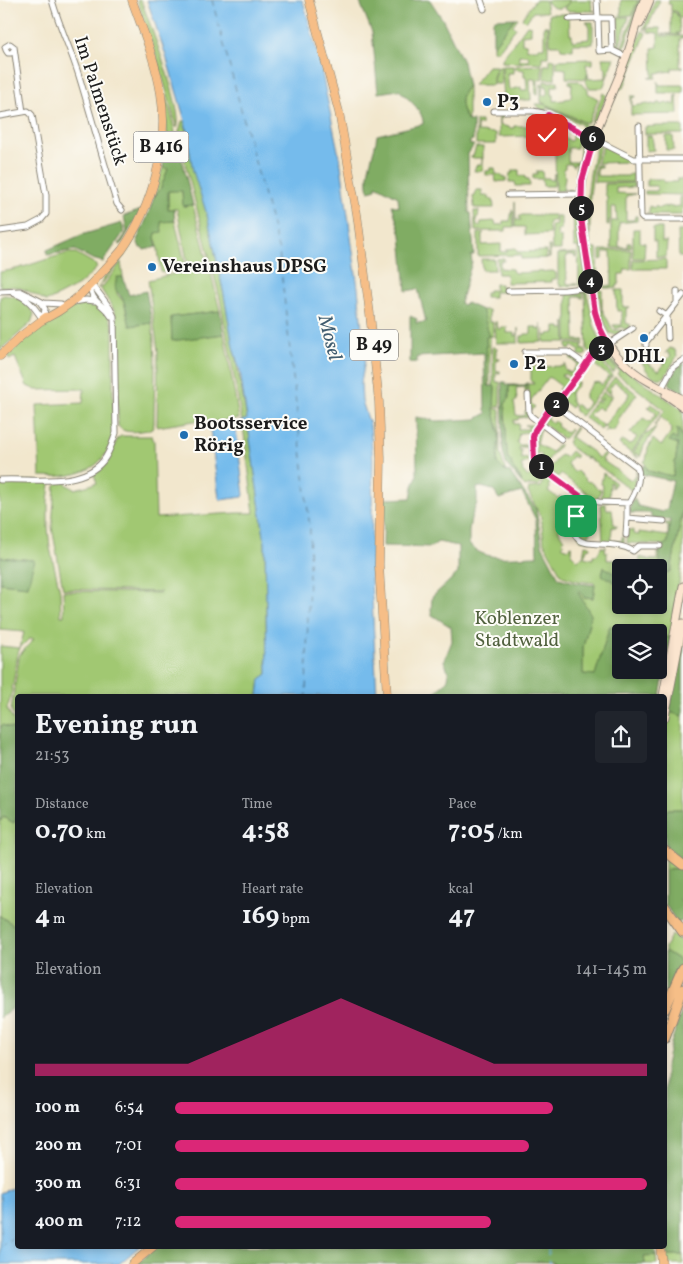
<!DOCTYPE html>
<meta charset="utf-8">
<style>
body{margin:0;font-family:Vollkorn,serif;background:#20242c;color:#f1f3f6;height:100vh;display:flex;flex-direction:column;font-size:19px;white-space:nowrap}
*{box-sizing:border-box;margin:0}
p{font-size:16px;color:#9ea1a6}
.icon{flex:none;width:28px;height:28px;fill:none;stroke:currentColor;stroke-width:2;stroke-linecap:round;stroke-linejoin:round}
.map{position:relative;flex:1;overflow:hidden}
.sheet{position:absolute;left:15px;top:694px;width:652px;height:555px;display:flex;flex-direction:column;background:#171b24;border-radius:5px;box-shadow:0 2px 8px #0003}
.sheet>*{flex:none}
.fabs{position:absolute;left:612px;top:559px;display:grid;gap:10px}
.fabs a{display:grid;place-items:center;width:55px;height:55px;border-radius:5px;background:#171b24;box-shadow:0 2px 8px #0003;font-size:25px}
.pin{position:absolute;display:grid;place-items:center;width:42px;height:42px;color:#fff;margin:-21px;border-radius:10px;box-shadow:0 2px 8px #0006}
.km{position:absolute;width:25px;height:25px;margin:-12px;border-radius:50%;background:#222;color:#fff;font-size:14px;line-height:25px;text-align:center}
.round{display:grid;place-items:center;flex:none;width:52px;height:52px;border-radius:5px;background:#20242c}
.summary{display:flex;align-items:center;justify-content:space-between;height:85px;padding:0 20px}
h1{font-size:28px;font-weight:700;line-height:38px}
.metrics{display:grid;grid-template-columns:repeat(3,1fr);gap:8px;height:85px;padding:5px 20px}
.metrics div{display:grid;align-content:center}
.metrics b{font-size:25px;font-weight:700}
.metrics small{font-size:14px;font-weight:400}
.metrics p{font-size:14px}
.chart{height:140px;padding:10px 20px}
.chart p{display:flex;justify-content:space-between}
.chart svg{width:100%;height:90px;margin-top:5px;fill:#db2777;opacity:.7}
ul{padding:0 20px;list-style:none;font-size:16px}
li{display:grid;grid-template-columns:80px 60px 1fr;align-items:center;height:38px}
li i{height:12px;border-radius:6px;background:#db2777}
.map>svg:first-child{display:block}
</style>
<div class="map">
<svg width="683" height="1264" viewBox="0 0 683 1264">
<rect width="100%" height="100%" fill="#fdfcf7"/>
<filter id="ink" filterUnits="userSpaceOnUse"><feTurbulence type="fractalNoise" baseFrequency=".02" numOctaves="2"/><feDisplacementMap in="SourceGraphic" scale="10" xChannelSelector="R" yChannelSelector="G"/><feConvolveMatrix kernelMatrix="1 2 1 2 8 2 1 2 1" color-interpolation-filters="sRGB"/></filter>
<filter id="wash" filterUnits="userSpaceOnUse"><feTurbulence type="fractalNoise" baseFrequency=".0096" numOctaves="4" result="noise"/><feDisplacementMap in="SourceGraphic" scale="20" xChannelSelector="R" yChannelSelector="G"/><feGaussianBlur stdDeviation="1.12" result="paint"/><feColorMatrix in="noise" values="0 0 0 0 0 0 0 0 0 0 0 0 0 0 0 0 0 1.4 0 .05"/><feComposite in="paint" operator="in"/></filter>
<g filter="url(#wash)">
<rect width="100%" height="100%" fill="#f2e7cd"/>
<path fill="#a1c872" stroke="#5e7247" d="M137,0H141C148,19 185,114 177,128L157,58Z
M535,0H545L547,12H533L526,22L522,18Z
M546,0H570C564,11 552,11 546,0Z
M571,0H591L592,10L596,11H568L564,8Z
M621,0H638L632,15L621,16Z
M639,0H641L624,48L620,51Z
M655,0H660L646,31L647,28L646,27L643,30Z
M669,0H683V18H680L676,11H671V4H668Z
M671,12H675L679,18L680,33H676L680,35L662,34H671Z
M549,14H569L570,35H572V41L589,39V24L586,22H593V44H573V50L561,49L560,45H550Z
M618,17H629L618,50L615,48L614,44L619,43Z
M515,18H518L513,25L516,28L498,51H493V46Z
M527,25L531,26V34L522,35V43L526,44L527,49H538V47H544V26H548V57H542V63L525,62L524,63H520V60H529L528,55H519V63L502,62V59Z
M649,28H660L661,36H683V38H680V66L683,68H672V71L656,73V78H649L653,77L652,48L658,47V33L648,32Z
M642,31L646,33L624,87L621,89H618Z
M602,58H614L603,88H589L585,81L587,80V74L586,79L566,78V69L557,68V60L593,59V64H586L589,79L606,78V68L604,67Z
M550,59H555V79H544V65H550Z
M542,65V79H538V94H536L535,79H530L531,100H504L502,66H513V73H507L509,90L521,87V90H527L526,76H524V70L515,69V66Z
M488,66H497L493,77V85H473Z
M499,66H501V84H494V77Z
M544,81L550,82L558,81V86H552V95H554V101L565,100V99L571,98L572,84L569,83V81H579L584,87L588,89V93L598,99L589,122L586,123L541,102V84H543L542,95H547V86H544Z
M658,81L659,85H683V93H658Z
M468,86V121C460,109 457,97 468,86Z
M603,93L607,95L594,126L591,129L584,130L587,125L590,126Z
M676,95H677L678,114L631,115V96H636V97L632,98V106L648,104L651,105V104L657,105V103H661V105L667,103L669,105L670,103L675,105Z
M165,99C173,112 173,129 178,143L174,137L167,134Z
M536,104H544L585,124L582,129H581L582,125L547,107L545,111L539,108Z
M499,115H503V118H499V125L509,127V128H514V126H542L543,116L544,132L539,138L537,136L499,137Z
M182,121H185L186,135L194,171L207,215L224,295L247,419L242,421L220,299L178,135Z
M476,121H481V125H477V132L496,133V144H476Z
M657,126H681L683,127V134H645V127Z
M551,133H557L559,136H563L570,141L572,140V133H575V137H577V148H568V162H578V164H574V166H572L571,164H565V168L563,169L565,177L563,190H572L556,191L555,153L559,152V143H551Z
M646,136H652L654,150L646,151Z
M666,136H673L674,150H666Z
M583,137L587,139V142L581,164L578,189L576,190V166L580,165V142Z
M601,145L594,165L590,195V245C586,211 586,181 596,148Z
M603,146L630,160V162L597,163Z
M476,147H483V171H474L476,165L482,164V158H471V156H473Z
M596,165H601V167H597V176H627L633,173V182H594Z
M163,167L168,169L160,190L154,197Z
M490,168H495L496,174L502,175L503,177H506V181L496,182L495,175H486V171H490Z
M513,170H519V176H525L526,179H529L530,186H516L515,182H509L510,173H513Z
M537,171H542L543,178H549L550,180H553L554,173V186H543L542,179H533V174H537Z
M647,179H663V182H677V179H683V195L645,194V191H657V186H647Z
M634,183V187L616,188V193L636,194L626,196V220H634L635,216H637V221L619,223V247H628V243H631V248H611V221H617L616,207H611V220H609V225H607V197L605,194V184Z
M182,190L183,206L193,205L208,262L206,264L188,266L177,209H168V191Z
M476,190H482V196H489V199H493L494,208H474L473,196H475Z
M571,196H576L577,198L579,235L586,281L585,284L579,286L578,247H574L573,198Z
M680,197H683L682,215H652L646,213H649V206L655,208V206L659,208L665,206L667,208L668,206L672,207L678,206L680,207Z
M515,202L516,220H521L519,217L522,215H554L555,221H550L548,224L550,234L525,235V227H515Z
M512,210H513L514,227H506V231H475L474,211H479L478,218H476L477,226H480L481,222L495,221L496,225L503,224V221H510Z
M556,216H561V230H557L558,237H561V250H552L551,225L556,224Z
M175,221L186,267L161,273L157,242L155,238L156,233L161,228L160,222Z
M653,228H662V242H667L666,257H656V241H653Z
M139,229L125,254L98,289L104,278L124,252Z
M633,229H640V242L645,243L644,258H633Z
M678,231H683V257H679Z
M478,233H484L482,235V245L501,244V252H507V249L516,248L517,252L546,251V258H549L548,246H550V258L521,259V255L478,256Z
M591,248H597L598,288Z
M600,250H631V269H625L624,274H619V285H617V288H604V286H612L611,252H603V259L600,260Z
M69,253H76L95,264L97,268L79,285L50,300L46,301C30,292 19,284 0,287V272C24,269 46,258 69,253Z
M576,253V258H575L574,255H567L566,257L567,284H577V285L560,287V284L558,283V254Z
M504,258V261H500V268L512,269L513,272L515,273L553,271L556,273V279H551V282L507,283L506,274H498L497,259Z
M481,259H494L495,270H482Z
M666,259V269H633V260Z
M121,262L123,277L117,278V294L124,302L130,326L152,323C157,357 154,390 154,424L152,429L149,430C139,431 124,435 118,426L117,320L114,310L101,289Z
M209,265L220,311L171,317L172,340L224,334L239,419L208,422L207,419L157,427L158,351L148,280Z
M495,284H501V287H505V292H494V297H485V293H488V290H495Z
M579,290H584L587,293L594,325L601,341L597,348L589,352L587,350L585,292H579Z
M598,290H602V309L613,330L624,331L616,335L609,333L602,315Z
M616,290H623V307H630L626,309V323L631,325L627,330L621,327L616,329L613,325H622V311H617Z
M567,293H583V298H581V296H574L575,340H584V342H567Z
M4,295C18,296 28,301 34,314L31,323L0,350V297Z
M83,302C99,303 109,312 113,328C113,352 113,375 113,398C113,411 115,427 112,440C102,474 70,478 40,476L37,405L83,403L84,389L36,390L27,386L15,357L9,360L8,356L19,345L46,325C53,313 71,307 83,302Z
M482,310H489V322H493V336L490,337V386H488L486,336H490L487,331Z
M497,322L498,329H501V327H507V333H514V336L518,335V328V343H496L495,322Z
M565,322L566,342H544V329L545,336H548V334L555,333V327H561V329H565Z
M541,323L542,342L521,343V336H524L525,334H531V327H537V330L541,329Z
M567,344H584L582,345V350H585L587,354L583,356L578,355L580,351L572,346L570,350L567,349Z
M493,346L498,350H496V358H500V360H496V371H500V373H496V382H500V407H496V409L500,410V453L506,472L497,463L499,434L494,410L495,386H493Z
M670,348L675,350L677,356L665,377C650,383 644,366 639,355L641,353L645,356L643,360L659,371L671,355L667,352L665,353Z
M604,352L608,354L610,362L616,369L613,373L602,359L596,357Z
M571,356L580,362L581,365L571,378L565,374L561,375L569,381L561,392L558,390L561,386L549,377L531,400V404L535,407L530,411L528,384H534L533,382H531V367L564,366L565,363V370L571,373L578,364L570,358Z
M595,358C604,361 606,370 613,375L611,378L595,365L597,363L593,360Z
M611,361L614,362L621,370L624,369L683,410V438L678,428V444L673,477L648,471L644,461L646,460L648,448L653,439L661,446L671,432L672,428L661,417L655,424L656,426L654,425L665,410L617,374L619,371Z
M608,377L610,379L581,416L575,411L574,406L575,404L583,410L589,402L585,398V393L593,383L598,382L602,385Z
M615,377L637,394L617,421L619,423L613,432L608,430L605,433L604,432L607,428L604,426L619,406L627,399L629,393L615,382L609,389L611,390L610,392L612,394H610L604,390Z
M575,381L579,383H577V386L570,393L571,401L574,403L571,408L561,400Z
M509,386H527V391H525V387L516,388L517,401H514L516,415L521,416L525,415V411H527L529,417L518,418V420H514V424H519L518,429H528V426L525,425H535L531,432L519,433L517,443L519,445H527L529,439L531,440V447H519V450H521V459L528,458L527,462L521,465L523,469L522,470L528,477L538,467L541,469L539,476L541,483L538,486L531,485L525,487L520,481H522L519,475L512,469L507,455L505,404L509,398Z
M603,392L609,396H613L610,399L602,410L597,407L589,415L604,426L601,430L584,417L596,401L599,403L603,398L599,401L597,400Z
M651,404L661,411L631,453L619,444L622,440L628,444L633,443L637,437L630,433L643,418L650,422L656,413L648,407Z
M549,414L547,419L552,423L554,421L558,424L557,426L566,433L570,429L571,430L565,438H562L542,423Z
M243,426H248L265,543L267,674L260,679L258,696H18L17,730L16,720L11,710L19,658L20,654L34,639H29L20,648L18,653L11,696L7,709L15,722V729L2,725L0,729V646L20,648L24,632L0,630V583L28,586L33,560L0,557V484C12,483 41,478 50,484L48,501V528L50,548L60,591L61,616H64L63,591L160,593L161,592L63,589L52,527L55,486L59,482L65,481L67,485L75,489L97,483L93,472L108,459L118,438L121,436H152L154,441L156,518L237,513H254Z
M539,427H541L537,444L552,452L558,444L560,445L545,464L542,465L538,460L542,455L538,453L536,455V437Z
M576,427L577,428L571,437L594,453L598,458L605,453L606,454L602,460L631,480L636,474V471L637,473L633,489L631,490L587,457L586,459L584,455L583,456C567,444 563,445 576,427Z
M654,428H656L644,446L640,457L636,452L635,454L639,459L632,454L646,434L649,433Z
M571,451L577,456L575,458L572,456L567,464L574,472L577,471L588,482L589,481L598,489H601L597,500L589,498L591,495L586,493V492L561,474L558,477L549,470L560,455L566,457Z
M543,471L554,478L548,486L550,488L548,491L558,498L560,496L561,497L560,500L567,505L565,513L566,522H560L559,531L564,540L562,541L564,544L562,546L568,549L571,546L573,547L571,549L572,555L577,560L583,557L585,545L590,546V548L587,549L584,557L593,559V555H597L602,546L603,548L606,546L605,552H607V560H617L618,558L621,560L620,565L625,567L621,568V577L604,567L602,575L615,580L621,586V605H659V576L671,571L683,508V556L671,638L659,636V632H642L610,626L595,675L583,674V647L591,615L578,592L580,590L586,597L593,598L595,583L578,581L562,576L544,543L541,517L528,492L529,488L541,487L543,481L541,475Z
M603,473L616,483L612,488V483L610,482L609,501H601L603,485L601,484Z
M603,504H606V509L612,510L614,525L617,526V527H612L611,541H622V537H624V543H603L601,505Z
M579,515L581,516L589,526L587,528L591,533L588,535L591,541L581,540L578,535L580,533L579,530L577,529Z
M665,523H670L668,542L664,545L627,543L628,530H633V534L639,535V532L668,536V525L665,524Z
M658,552H660V566L658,567L637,568V565H640V557L650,560H657Z
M669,712L683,716V809H669L665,812V733Z
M17,815V927L0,916V823L3,817L14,823Z
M665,854L683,867V869C678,867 669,868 665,871Z
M672,934L683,943V958L681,961L665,951V947Z
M644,1255H656L657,1264H645Z
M666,1255H683V1264H666Z"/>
<path fill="#80ac64" stroke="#4e6440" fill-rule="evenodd" d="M359,0H430L443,20L463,62L468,86C457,97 460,109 468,121H473V140L470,141V145H474L468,154L469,213H471L474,255H471L472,262L460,303L463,305L467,303L482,310C486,319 486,328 490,336L486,337L488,386H495L494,410L499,434L497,463L506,472L509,471L536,509L542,545L559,578L578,583L595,585L593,598L586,597L585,599L580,591L578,592L591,615L583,647V674L595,675L610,626L642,632H621V670H659V636L671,638L660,696H431C446,680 454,683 444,661L452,641L451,627L432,615L431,611L432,597L458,573V546L438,542L431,547L383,546L384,499L411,498L413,486L417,476L416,417L436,421L476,419L487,413L485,411L484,353L417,357V362L410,363V316L417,319L416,323L426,322L418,289L406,291L401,235L392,205L399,207L398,197L376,185V189L369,191C364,172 375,153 377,135L423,124C424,111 408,99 399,90L378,93L372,32ZM481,487L493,490L499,499L522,492L536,520L537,556C515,556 485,563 469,544V530L471,518L477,503V488Z
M515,18L493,46V21L495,19Z
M167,134L174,137L178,143L193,205L183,206L182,191H168V209H174L175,221L161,222L162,232L156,233L155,238L157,247L144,250L143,248H140L137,240L146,220L154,197L160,190L168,169L163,167Z
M141,210L121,245L119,244L127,232L124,216Z
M122,223L124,232L103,262L92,259L75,250L47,255V250L81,235Z
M117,277H123L129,295L146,291L152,323L130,326C128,319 127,309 124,302C119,290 112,294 117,277Z
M220,311L224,334L172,341L171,317Z
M683,363V393L671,386L669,382L677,367Z
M502,382H506V385H525L527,382V386H509V398L505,404L507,455L508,460L511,461C513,470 516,473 522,481H520L506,464L503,452Z
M678,428L683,438V508L671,571L659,576L658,567L660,566V548L668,542L670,520L656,519L655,517L654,519L651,517V513H630V506L634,498L638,506L662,512L667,509L673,481L641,474L643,466H646L648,471L673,476L678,444L669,441L672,437L677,440V432L676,429Z
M0,557L34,560L28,586L0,583Z
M604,567L621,577V586C615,581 609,580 602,575Z
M683,642V716L669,712Z
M2,725L17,730L18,814L14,823L3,817L0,822V730Z
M668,809H683V861L665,846V812Z
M680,868L683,869V895L680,900L683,901V921L677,923L665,904V871L668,869Z
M0,916L17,927L18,1004L0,1018Z
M665,951L682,962L665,1001Z
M683,1007V1255H668L665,1223V1069L671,1043Z
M157,1246H655L656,1255L644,1256L645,1264H553V1262H516V1264H137Z"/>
<path fill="#75bbec" stroke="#486c84" d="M147,0H302L304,4L319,59L341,165L358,288L365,360L361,383L362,401L370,425L373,459L371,578L377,696H258L260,679L267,674L265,543L248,426L239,427L236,429L244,495L243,497L221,500L219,498L210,429L211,427L232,425L247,419L240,371L233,347L224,295L207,215L193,171L185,121L165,53Z
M17,1186L18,1246H140L119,1264H0V1193Z"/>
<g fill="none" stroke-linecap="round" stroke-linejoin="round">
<path stroke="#75bbec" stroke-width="1" d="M548,1246V1255
M549,1260L550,1264"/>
<path stroke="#405c6f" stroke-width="1" stroke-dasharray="6 5" stroke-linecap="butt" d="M212,0L279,252L310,529L306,696
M0,1246L18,1235"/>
</g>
</g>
<g filter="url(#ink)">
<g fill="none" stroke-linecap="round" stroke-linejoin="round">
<defs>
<path id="street" d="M52,0C59,26 71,50 79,76C92,118 103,161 117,204L122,210
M481,0L484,9
M597,0L598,18H611L612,50
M569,19L598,18L599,51L612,50L626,57
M494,111H533L543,113L634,159H683
M0,116L23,112
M639,126L641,217L643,219H683
M539,143L547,135L548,115
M508,195L581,194
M0,231L28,227L41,220L46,214V195L32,115L28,111L23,112L14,47L10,44L5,47L6,50L8,53H11L14,50
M91,285C89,301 104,304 111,316
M508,291L565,290L591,287
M677,291V302
M0,292L20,291L44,303L61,304
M13,293C28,297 35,308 43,320
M40,302L45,309L43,319
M74,302L86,300L95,301
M659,311L667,316L668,338
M646,345V342L683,295
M525,352H568L585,364
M662,388L673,367L683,360
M528,395L529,412L531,416L561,439
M555,405L637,467C642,478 635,493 629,503L599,502L584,499L536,463C528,446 534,428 545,414C547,412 548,409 550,407C552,406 555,405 557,403L584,367L591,356L633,328
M0,480C31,478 81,488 103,461C110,452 112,443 116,433L114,316L110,308L92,284
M584,499C553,564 604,533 633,551L639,546H660
M627,504V518L664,521
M626,535L627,518"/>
<path id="secondary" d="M644,0C637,19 633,39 626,58C610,102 584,147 581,195C579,224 586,253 590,282C595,311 600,340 622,361C638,378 662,389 683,399
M640,24L650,0
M666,395L683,407
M663,696L683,586
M665,717L683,623"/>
<path id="primary" d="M309,0L339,112L357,214L370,314L379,402L381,459L379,565L387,696
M43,320C61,311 78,299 91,284C102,272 112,262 122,250C152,207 169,147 161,94C156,62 143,31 132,0
M0,356L21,336L46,317
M660,1246L662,1264
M132,1264L154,1246"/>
<path id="highway" d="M665,851L683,865
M665,907L683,932
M665,1009L683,968
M665,1038L683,989"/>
</defs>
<use href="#street" stroke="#878274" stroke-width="7"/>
<use href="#secondary" stroke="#878274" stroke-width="9"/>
<use href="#primary" stroke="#878274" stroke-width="9"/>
<use href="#highway" stroke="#878274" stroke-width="11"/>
<use href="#street" stroke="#fff" stroke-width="5"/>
<use href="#secondary" stroke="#fbe5cf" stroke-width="7"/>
<use href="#primary" stroke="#f6be87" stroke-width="8"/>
<use href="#highway" stroke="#f6be87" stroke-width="9"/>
</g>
</g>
<g fill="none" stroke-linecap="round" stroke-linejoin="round" filter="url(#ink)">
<defs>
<path id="route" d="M547,135L548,115L594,139L582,181L581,218L595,312L600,328L608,344L591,356L584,367L557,403L554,406L551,407L535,430L533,437L534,459L539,466L584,499L576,516"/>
</defs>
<use href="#route" stroke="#fff" stroke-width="10"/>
<use href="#route" stroke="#db2777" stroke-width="6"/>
</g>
<g fill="#1f6fb2" stroke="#fdfcf7" stroke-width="2">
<circle cx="487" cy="102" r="5"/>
<circle cx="152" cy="267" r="5"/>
<circle cx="644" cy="338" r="5"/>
<circle cx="514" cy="364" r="5"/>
<circle cx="184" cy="435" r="5"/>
</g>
<g text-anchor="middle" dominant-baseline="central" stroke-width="4" stroke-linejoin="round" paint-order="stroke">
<g fill="#fdfcf7" stroke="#605f5e" stroke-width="1">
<rect x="133.5" y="131.5" width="55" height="31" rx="4"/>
<rect x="350" y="329.5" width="48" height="31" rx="4"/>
</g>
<g font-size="18" font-weight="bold" fill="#1c1c1c">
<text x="161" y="147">B 416</text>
<text x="374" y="345">B 49</text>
</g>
<g font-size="19" fill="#1c1c1c" stroke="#fdfcf7">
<text transform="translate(100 101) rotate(72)">Im Palmenstück</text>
</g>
<g font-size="19" font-weight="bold" fill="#1c1c1c" stroke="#fdfcf7" text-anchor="start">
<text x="497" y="102">P3</text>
<text x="162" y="267">Vereinshaus DPSG</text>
<text x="644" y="357" text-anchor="middle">DHL</text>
<text x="524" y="364">P2</text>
<text x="194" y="424">Bootsservice<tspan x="194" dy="22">Rörig</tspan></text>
</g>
<g font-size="19" fill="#51613e" stroke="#fdfcf7">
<text x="517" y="619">Koblenzer<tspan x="517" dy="22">Stadtwald</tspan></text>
</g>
<g font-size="20" font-style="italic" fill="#405c6f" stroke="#fdfcf7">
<text transform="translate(329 338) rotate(76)">Mosel</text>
</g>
</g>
</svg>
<div class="fabs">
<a><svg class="icon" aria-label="locate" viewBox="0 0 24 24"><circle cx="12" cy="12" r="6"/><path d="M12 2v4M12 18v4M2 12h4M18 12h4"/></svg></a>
<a><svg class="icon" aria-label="layers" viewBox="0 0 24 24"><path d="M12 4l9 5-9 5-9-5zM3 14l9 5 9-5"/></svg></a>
</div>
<div class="pin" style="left:576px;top:516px;background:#1e9e55"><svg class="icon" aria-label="arrive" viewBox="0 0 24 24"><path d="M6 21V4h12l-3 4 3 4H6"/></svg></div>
<div class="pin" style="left:547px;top:135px;background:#d93025"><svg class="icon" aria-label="check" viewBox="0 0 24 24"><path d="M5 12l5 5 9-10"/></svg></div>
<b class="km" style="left:541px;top:466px">1</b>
<b class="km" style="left:556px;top:404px">2</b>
<b class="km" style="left:601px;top:348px">3</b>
<b class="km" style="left:590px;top:281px">4</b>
<b class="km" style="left:581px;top:208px">5</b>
<b class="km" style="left:592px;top:138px">6</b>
<section class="sheet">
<div class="summary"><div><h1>Evening run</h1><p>21:53</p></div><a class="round"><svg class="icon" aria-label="share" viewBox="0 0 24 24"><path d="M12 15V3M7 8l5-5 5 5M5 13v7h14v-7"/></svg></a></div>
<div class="metrics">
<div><p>Distance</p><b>0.70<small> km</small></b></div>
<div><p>Time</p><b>4:58</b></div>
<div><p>Pace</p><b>7:05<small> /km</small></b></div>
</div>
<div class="metrics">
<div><p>Elevation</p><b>4<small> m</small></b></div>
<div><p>Heart rate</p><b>169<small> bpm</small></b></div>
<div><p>kcal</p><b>47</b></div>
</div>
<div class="chart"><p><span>Elevation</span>141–145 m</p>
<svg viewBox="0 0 160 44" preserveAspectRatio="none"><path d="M0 44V38L10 38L20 38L30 38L40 38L50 30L60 22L70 14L80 6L90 14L100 22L110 30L120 38L130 38L140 38L150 38L160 38V44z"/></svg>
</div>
<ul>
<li><b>100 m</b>6:54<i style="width:80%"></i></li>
<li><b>200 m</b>7:01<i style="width:75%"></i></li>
<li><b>300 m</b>6:31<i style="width:100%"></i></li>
<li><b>400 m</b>7:12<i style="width:67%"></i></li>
</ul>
</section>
</div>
